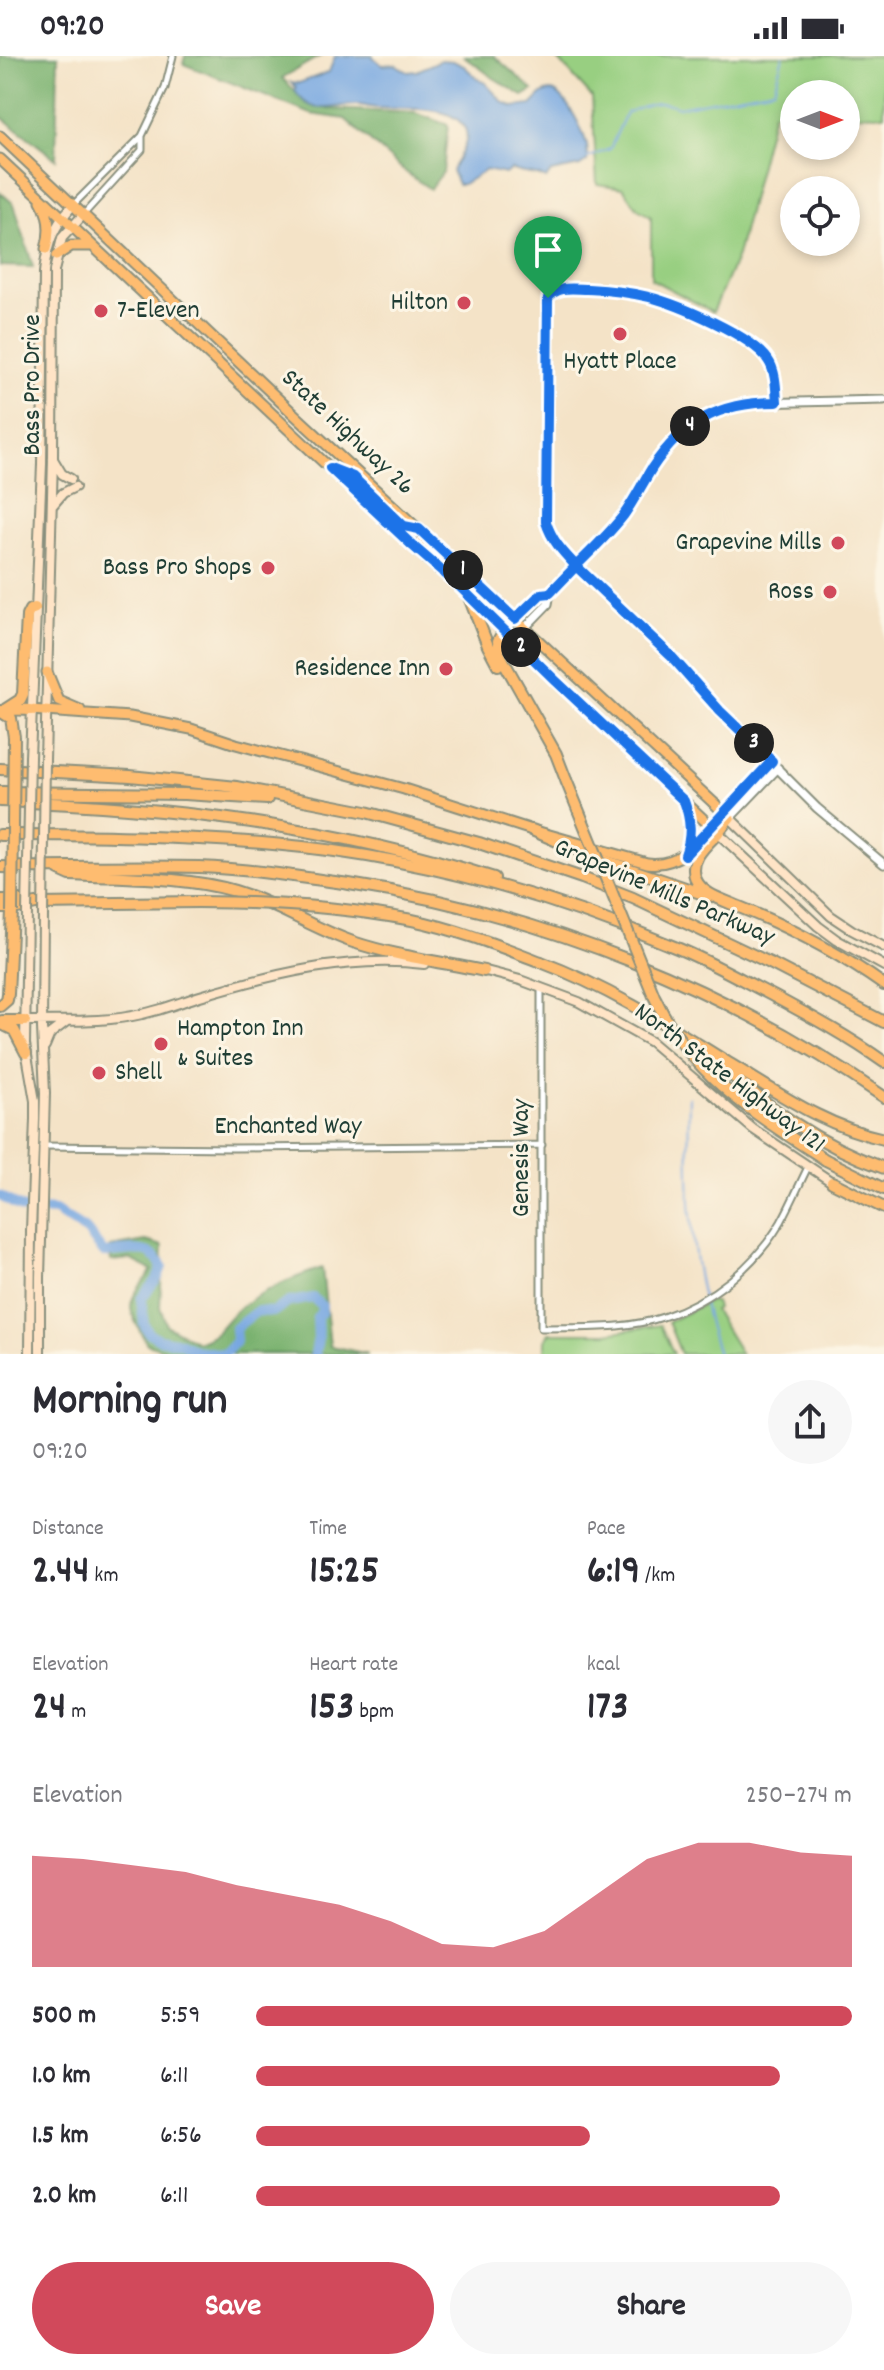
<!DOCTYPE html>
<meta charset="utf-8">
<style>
body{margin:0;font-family:Dekko,sans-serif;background:#f7f7f7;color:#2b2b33;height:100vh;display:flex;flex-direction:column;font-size:30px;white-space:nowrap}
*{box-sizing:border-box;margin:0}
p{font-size:26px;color:#7c7c81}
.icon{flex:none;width:44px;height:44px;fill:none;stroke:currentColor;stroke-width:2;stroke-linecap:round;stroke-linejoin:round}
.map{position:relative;height:1298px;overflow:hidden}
.side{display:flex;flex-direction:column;background:#fff;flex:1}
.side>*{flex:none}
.needle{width:52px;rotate:90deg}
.buttons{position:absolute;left:780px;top:24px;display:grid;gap:16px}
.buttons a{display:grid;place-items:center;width:80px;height:80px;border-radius:50%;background:#fff;box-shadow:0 4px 12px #0003;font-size:40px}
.pin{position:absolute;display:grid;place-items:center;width:68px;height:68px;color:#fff;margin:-82px -34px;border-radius:50% 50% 50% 0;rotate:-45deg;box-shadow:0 0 8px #0007}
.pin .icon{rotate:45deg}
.km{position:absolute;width:40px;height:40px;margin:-20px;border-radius:50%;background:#222;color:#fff;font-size:22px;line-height:40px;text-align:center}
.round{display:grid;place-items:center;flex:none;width:84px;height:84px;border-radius:42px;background:#f7f7f7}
.summary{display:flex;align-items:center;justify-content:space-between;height:136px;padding:0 32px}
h1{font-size:44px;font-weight:800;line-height:60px}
.stats{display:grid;grid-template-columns:repeat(3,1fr);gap:12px;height:136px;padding:8px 32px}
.stats div{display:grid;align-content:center}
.stats b{font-size:40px;font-weight:800}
.stats small{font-size:22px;font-weight:400}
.stats p{font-size:22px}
.chart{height:224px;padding:16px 32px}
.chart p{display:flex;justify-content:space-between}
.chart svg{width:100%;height:144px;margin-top:8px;fill:#d1495b;opacity:.7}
.action{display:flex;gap:16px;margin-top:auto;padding:16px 32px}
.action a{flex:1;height:92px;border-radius:48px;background:#d1495b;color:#fff;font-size:32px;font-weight:800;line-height:92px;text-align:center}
.action a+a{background:#f7f7f7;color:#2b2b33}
ul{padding:0 32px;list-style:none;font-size:26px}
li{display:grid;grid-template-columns:128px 96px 1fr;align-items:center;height:60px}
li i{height:20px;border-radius:10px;background:#d1495b}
.status{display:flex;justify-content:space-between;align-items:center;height:56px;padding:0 40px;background:#fff;direction:ltr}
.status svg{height:22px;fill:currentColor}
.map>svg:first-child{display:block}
</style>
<div class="status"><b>09:20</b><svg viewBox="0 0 49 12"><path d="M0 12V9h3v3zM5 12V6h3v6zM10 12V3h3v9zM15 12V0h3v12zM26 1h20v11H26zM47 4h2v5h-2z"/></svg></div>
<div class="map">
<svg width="884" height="1298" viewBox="0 0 884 1298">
<rect width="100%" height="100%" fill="#fcf5e5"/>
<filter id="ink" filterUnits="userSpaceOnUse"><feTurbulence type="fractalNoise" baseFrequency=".0125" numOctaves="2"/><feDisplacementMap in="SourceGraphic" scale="16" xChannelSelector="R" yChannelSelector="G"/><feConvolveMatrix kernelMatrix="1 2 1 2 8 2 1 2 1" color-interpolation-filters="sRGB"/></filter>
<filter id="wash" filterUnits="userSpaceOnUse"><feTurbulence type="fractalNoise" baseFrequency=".006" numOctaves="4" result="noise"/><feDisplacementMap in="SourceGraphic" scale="32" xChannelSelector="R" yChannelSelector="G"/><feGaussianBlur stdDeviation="1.8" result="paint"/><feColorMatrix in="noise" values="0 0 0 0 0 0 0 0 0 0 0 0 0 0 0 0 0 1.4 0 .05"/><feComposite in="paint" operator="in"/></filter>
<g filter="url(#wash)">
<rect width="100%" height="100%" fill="#f4e3c7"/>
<path fill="#98cf81" stroke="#5c865a" stroke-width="2" d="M555,0H884V59L846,58V38H794V57H773L737,200L713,256L651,223V161L638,153L623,132L597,128L592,41Z
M710,1245L715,1246L717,1252L714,1254L741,1298H681L668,1266Z
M660,1269L674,1298H545V1284L549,1277H607Z"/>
<path fill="#7ab26f" stroke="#4c7852" stroke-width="2" d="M0,0H58L56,103L0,60Z
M185,0H320L282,22L303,43L328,53L415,57L448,69L443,116L430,133L408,118L345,63L311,58L183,8Z
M464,0H494L533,34L523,40L492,21Z
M0,136L14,148L33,211L0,210Z
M146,1185L163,1190L160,1251L167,1270L197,1286C223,1277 218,1271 236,1255C260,1234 293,1222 322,1212L330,1290L368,1298H177L147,1288C125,1247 125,1250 152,1214L130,1203L111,1205L110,1191Z"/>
<path fill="#77a7e1" stroke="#4b728a" stroke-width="2" d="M335,0H372L382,9L395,8L408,16L417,15L441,4L453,5L464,10L478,23L484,26L503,46L514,51L531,49C537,44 542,35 551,35C565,36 582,73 586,86C588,92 588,99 587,105L580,110L551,116L546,123C536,116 522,119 511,113L505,118L486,114L463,128H458L452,115C456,103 470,88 466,75C456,47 403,54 381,52C372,52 364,49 356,49C331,49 313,62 295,35L296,31L291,26L299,27L329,16Z"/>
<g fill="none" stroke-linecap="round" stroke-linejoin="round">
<path stroke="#77a7e1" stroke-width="2" d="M587,102L610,93L626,57C646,48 659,43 679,51L774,33L783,0
M689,1041C687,1132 689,1211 718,1298"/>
<path stroke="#77a7e1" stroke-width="10" d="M0,1140L23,1153L55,1155L87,1175L104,1197C125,1195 152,1187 162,1211L158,1221L141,1243L144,1268L149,1277L159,1283L181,1287L194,1294L224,1298
M224,1298L236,1285L235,1272L257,1255L273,1256L289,1246L313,1242L322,1250L321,1257L317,1261L318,1282L315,1298"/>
</g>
</g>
<g filter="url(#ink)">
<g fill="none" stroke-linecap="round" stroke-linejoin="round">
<defs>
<path id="minor" d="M74,148L142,80L165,32L173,0
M84,158L142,94V81
M576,510L558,491L546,466L547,250C548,244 548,238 555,235C563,230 576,233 586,233C608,234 632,236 654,243C682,251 752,279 768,304C776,315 776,332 777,346
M541,933V1272C581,1271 625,1274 663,1261C712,1245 755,1210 781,1166C791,1148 799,1129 808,1111
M42,1090L234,1092L542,1089"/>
<path id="tertiary" d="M576,510L671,600L720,655L817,752L884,808
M504,574L541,538L550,537L556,531L619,464L652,412L670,389L698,364L722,353L751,347L884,344
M514,583L548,548L550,537
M723,757L772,705
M730,762L778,712"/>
<path id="secondary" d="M53,403L62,418L71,423
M52,450L63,437L75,431
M30,701L42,408L44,217C47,187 53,171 73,149
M45,704L53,402L54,215L62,182L84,158
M730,762L831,860L852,874L884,891
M718,777L818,870L837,884L884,910
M27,856L25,988L35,1045V1063L31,1175L30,1298
M482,914L520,924L579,946L651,986L753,1073L835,1128
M25,965C64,964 104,967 142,958C162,954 181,946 200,940C273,918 349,899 424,908
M45,990L50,978L67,965
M40,1298V1221L45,1037L42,972L43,859"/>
<path id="primary" d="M0,80L297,361L730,762L718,777L556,625L457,528L427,503L0,103
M41,145C50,160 51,176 46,193
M56,200L71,190H92
M337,415C367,426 390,470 417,473
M413,490L422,486L452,510
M47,616L59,645L80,654
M30,654L130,661L191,673L236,688L404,733L532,774L647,807C682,812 702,781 723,757
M685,748C691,763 692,779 686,795"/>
<path id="motorway" d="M469,541L488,590L498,609
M504,574L498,585L499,597L556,698L566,724
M6,653L20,644L23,638L27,560L30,554L35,552
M8,653L30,654
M0,655L11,662L14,681
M0,713L130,720L237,731L366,756L479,787L582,822L633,842L770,907L884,966
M0,736L184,738L267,743
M0,745C167,750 334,770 494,822
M532,774L589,799L709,840
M718,777C705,790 688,804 696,824C703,839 724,844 737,850C789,871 839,897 884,929
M0,779C91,779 183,780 273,788C411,800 549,838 677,892C711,906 742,924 775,941C812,961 849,981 884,1006
M0,811C66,812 133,809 199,811C250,813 300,821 349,828C540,857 726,931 884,1041
M59,814L70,819C123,822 184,820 235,835C276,847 312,872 353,886C395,900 441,906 484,915
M0,844H19
M0,852H17L36,848L198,846
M541,906C608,931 669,970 730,1008C780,1038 826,1071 884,1083
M0,950L7,944L8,938L12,856
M2,965H25
M0,967L14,974L26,997
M713,1003C766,1050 816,1088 884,1112
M826,1104L884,1133
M832,1126L884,1152"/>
</defs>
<use href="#minor" stroke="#8a907e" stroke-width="9"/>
<use href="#tertiary" stroke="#8a907e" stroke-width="11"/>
<use href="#secondary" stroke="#8a907e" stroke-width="12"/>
<use href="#primary" stroke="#8a907e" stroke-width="13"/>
<use href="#motorway" stroke="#8a907e" stroke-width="14"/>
<use href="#minor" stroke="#fff" stroke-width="5"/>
<use href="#tertiary" stroke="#fff" stroke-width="7"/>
<use href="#secondary" stroke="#ffe4c6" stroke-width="8"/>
<use href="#primary" stroke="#febc70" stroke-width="9"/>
<use href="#motorway" stroke="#febc70" stroke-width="10"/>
<defs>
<path id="secondary-bridge" d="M27,856L30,701
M43,859L45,704"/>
<path id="motorway-bridge" d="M566,724L654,940C691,1020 755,1058 826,1104
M198,846C269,846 342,851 412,864C456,873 499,890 541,906
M12,856L14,681"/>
</defs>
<use href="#secondary-bridge" stroke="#8a907e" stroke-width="12" stroke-linecap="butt"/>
<use href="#motorway-bridge" stroke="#8a907e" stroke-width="14" stroke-linecap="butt"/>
<use href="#secondary-bridge" stroke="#ffe4c6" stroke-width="8"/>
<use href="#motorway-bridge" stroke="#febc70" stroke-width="10"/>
</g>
</g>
<g fill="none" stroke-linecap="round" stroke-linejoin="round" filter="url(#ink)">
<defs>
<path id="route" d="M548,242L546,466C552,485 563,496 576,510L550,537L541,538L515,563L419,473L404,470L353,421L330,412L413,490L457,528L556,625L684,745C691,764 692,780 685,799L772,705L720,655L671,600L576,510C592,494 609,478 623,460C634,445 642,428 652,412C683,365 721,346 777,346C776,333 776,315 768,304C753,280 677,248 649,241C629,236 609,234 588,233C574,233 558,229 548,242"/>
</defs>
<use href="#route" stroke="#fff" stroke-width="16"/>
<use href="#route" stroke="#1a73e8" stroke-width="10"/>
</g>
<g fill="#d1495b" stroke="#fcf5e5" stroke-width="3">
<circle cx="464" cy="247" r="8"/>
<circle cx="101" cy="255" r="8"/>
<circle cx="620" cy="278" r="8"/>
<circle cx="838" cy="487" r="8"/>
<circle cx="268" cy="512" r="8"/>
<circle cx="830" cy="536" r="8"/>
<circle cx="446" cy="613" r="8"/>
<circle cx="161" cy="988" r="8"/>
<circle cx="99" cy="1017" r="8"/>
</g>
<g text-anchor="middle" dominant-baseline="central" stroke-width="6" stroke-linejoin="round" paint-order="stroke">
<g font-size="26" fill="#1f3d34" stroke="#fcf5e5" text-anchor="end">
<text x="448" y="247">Hilton</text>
<text x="117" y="255" text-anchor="start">7-Eleven</text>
<text x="620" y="306" text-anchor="middle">Hyatt Place</text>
<text x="822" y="487">Grapevine Mills</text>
<text x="252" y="512">Bass Pro Shops</text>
<text x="814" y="536">Ross</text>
<text x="430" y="613">Residence Inn</text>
<text x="177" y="973" text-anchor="start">Hampton Inn<tspan x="177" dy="30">&amp; Suites</tspan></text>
<text x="115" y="1017" text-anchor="start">Shell</text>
</g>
<g font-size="26" fill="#1f3d34" stroke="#fcf5e5">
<text transform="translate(33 329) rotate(-90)">Bass Pro Drive</text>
<text transform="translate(347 377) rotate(43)">State Highway 26</text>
<text transform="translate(664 837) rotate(23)">Grapevine Mills Parkway</text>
<text transform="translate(729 1023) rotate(37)">North State Highway 121</text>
<text x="288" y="1071">Enchanted Way</text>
<text transform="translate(522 1102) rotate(-90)">Genesis Way</text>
</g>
</g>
</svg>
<div class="buttons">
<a><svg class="needle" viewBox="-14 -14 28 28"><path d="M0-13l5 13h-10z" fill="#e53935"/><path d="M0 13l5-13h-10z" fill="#7c7c81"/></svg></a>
<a><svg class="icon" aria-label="locate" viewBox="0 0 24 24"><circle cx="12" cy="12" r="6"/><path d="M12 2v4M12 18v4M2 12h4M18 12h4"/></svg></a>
</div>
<div class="pin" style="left:548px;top:242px;background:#1e9e55"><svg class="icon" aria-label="arrive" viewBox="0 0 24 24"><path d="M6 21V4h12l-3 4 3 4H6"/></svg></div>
<b class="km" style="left:463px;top:514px">1</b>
<b class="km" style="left:521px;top:591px">2</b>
<b class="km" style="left:754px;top:687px">3</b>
<b class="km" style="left:690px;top:370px">4</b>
</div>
<section class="side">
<div class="summary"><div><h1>Morning run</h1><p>09:20</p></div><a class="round"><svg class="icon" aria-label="share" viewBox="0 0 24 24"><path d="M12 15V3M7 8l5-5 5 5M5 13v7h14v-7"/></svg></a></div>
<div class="stats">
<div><p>Distance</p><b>2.44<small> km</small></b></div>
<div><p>Time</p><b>15:25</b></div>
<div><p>Pace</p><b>6:19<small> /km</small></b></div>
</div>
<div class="stats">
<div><p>Elevation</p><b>24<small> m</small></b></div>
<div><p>Heart rate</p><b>153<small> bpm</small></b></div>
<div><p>kcal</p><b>173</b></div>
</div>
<div class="chart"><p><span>Elevation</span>250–274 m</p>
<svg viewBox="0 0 160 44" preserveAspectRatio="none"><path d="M0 44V10L10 11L20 13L30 15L40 19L50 22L60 25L70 30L80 37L90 38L100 33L110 22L120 11L130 6L140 6L150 9L160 10V44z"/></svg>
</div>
<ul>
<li><b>500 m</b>5:59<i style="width:100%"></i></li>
<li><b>1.0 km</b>6:11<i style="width:88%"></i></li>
<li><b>1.5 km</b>6:56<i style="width:56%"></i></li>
<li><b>2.0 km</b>6:11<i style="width:88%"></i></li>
</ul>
<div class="action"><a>Save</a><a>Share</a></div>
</section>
